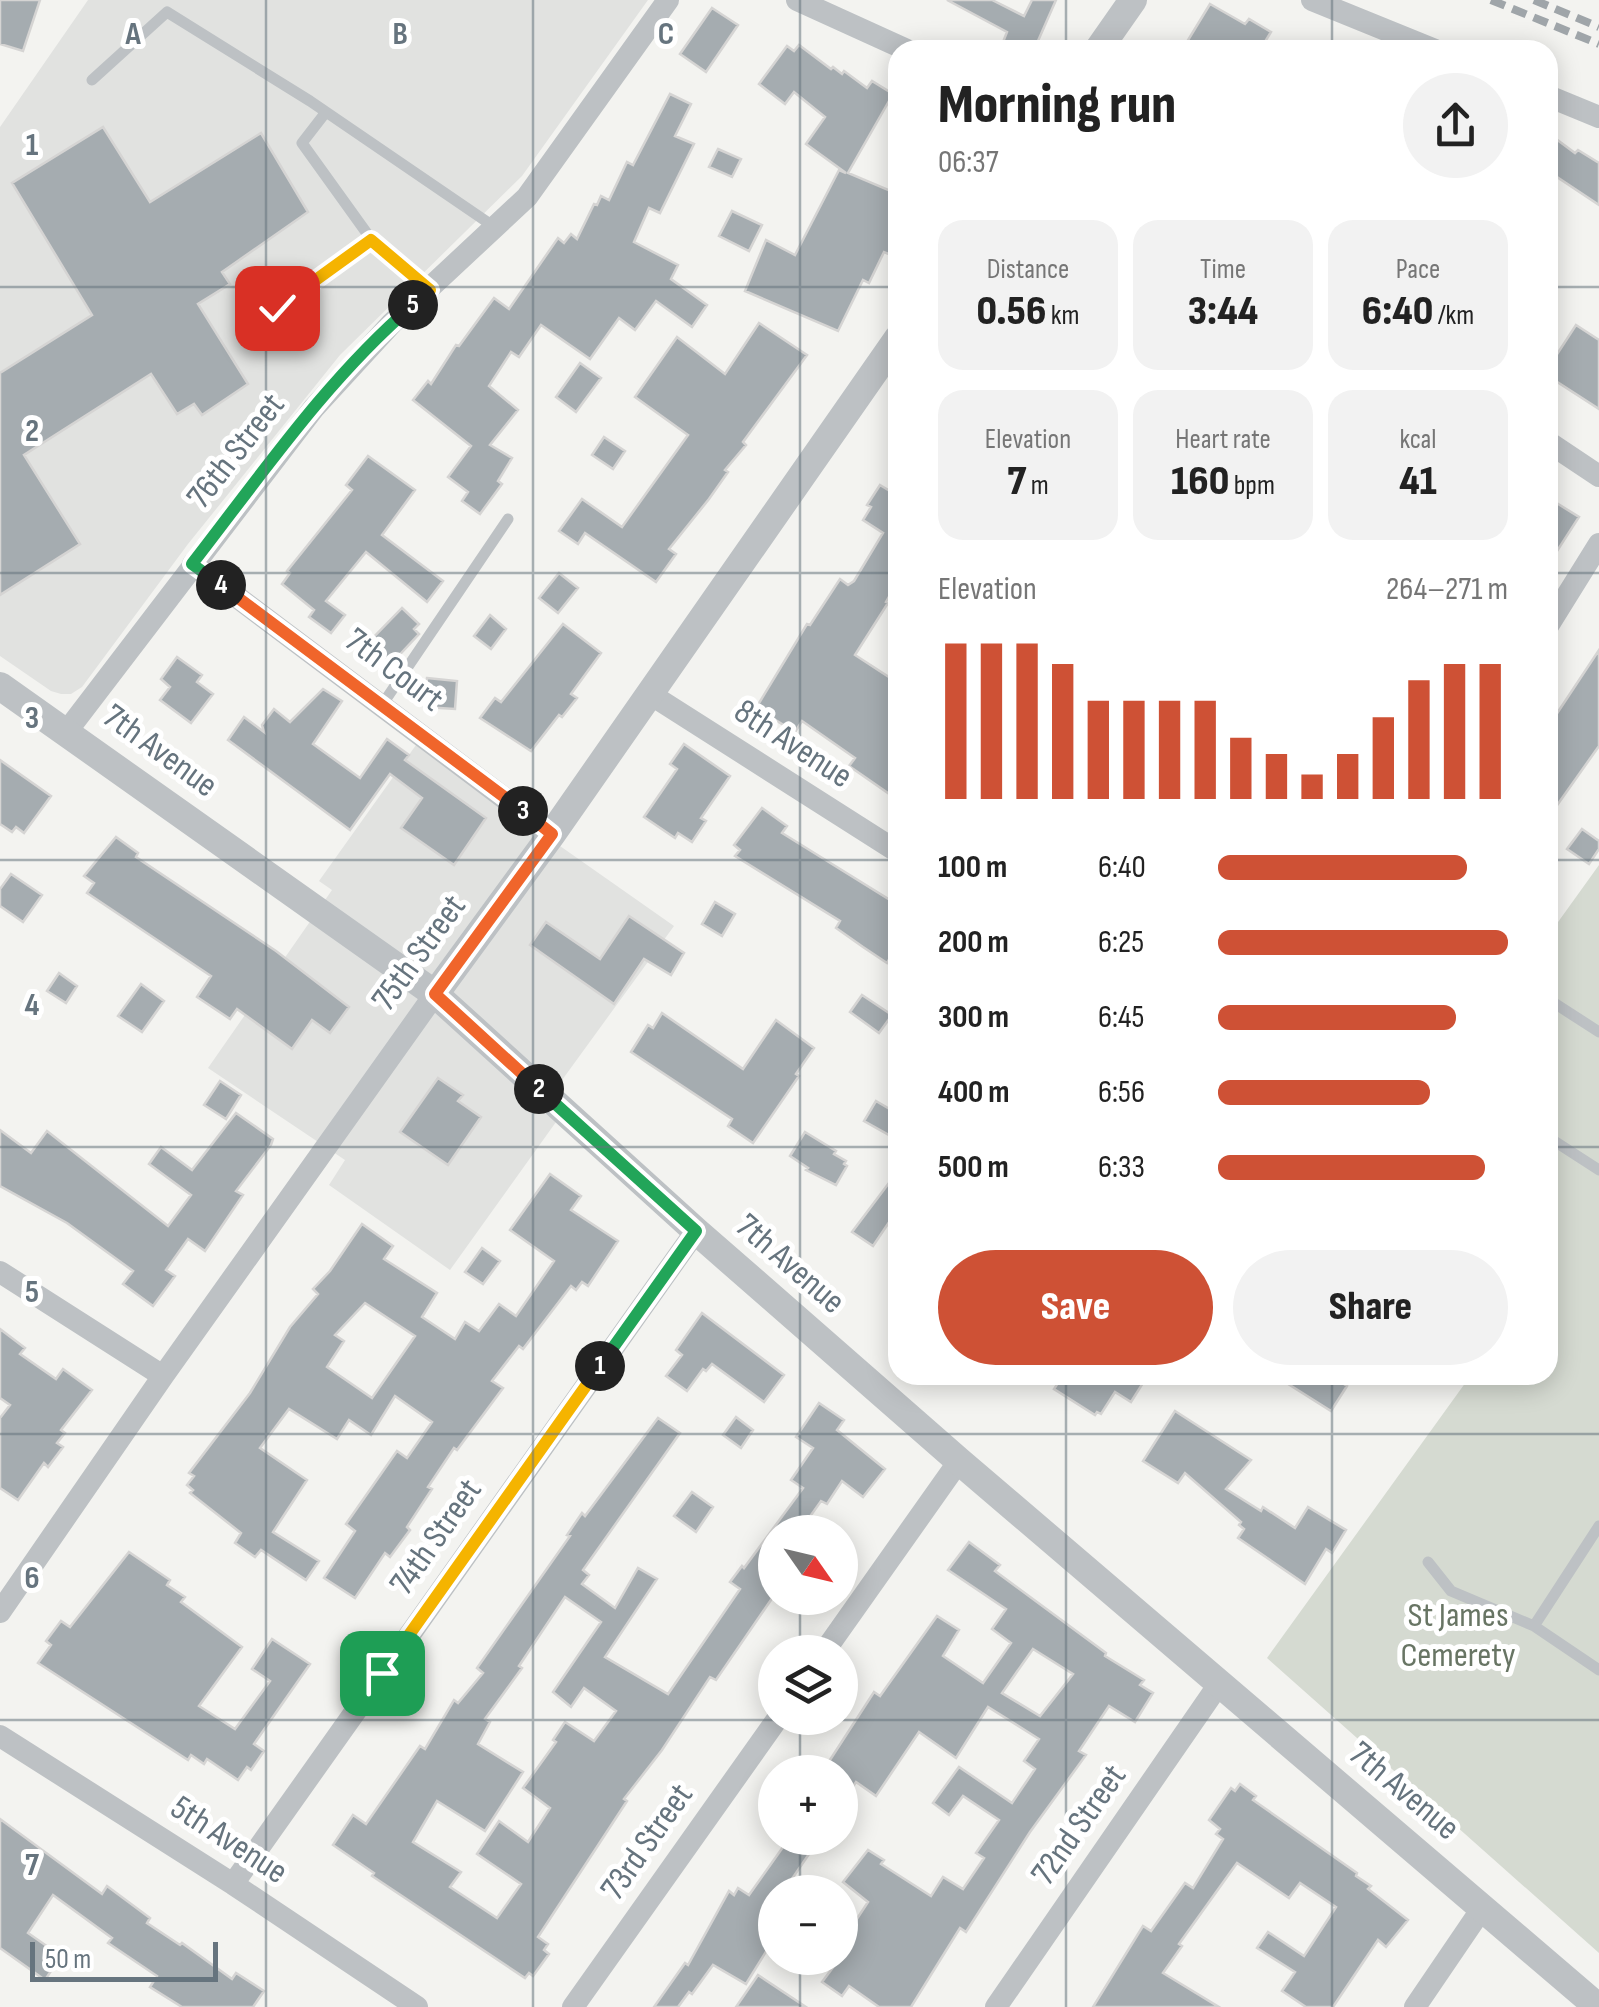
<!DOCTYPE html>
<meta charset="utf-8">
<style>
body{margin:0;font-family:"Sofia Sans Condensed",sans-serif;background:#f2f2f2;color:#222;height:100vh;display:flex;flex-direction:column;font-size:38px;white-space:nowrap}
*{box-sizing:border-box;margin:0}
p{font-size:32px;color:#767676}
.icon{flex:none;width:55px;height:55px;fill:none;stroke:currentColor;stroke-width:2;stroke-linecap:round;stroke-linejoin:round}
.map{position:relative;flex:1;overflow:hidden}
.details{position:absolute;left:888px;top:40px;width:670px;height:1345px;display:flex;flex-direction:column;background:#fff;border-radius:30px;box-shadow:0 5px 25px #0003}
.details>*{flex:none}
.needle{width:65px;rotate:124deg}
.buttons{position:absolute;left:758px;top:1515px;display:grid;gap:20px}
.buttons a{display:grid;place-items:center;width:100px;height:100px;border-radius:50%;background:#fff;box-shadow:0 5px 25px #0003;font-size:50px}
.scale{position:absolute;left:30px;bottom:25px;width:188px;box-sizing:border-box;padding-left:10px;border:5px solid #66747e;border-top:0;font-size:28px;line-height:35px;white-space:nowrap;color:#66747e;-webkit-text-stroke:8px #fff;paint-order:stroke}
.pin{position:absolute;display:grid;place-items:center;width:85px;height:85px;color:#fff;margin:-42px;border-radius:20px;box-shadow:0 5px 15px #0006}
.km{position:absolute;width:50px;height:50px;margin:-25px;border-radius:50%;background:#222;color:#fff;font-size:28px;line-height:50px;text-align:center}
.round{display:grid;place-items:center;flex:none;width:105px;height:105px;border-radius:52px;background:#f2f2f2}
.overview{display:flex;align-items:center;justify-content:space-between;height:170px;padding:0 50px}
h1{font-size:55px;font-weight:800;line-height:75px}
.metrics{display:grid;grid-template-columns:repeat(3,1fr);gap:15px;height:170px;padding:10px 50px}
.metrics div{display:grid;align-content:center;border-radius:25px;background:#f2f2f2;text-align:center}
.metrics b{font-size:42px;font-weight:800}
.metrics small{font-size:28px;font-weight:400}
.metrics p{font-size:28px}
.chart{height:280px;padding:20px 50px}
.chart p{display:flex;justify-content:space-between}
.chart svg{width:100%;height:180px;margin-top:10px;stroke:#ce5135;stroke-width:6}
.button{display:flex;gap:20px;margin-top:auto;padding:20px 50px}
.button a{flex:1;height:115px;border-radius:60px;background:#ce5135;color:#fff;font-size:40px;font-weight:800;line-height:115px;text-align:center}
.button a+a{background:#f2f2f2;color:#222}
ul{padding:0 50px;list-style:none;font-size:32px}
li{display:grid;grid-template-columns:160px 120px 1fr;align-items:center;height:75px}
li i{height:25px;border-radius:12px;background:#ce5135}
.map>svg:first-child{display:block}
</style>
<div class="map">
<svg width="1599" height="2007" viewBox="0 0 1599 2007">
<rect width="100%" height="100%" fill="#f3f3f0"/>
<path fill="#e1e2e0" d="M88,0H648L522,176L340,355L188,544L82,687L71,694H61L51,691L0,656V127Z
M416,745L674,926L541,1109L556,1122L450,1270L329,1185L345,1160L208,1068L332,890L319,881Z"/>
<path fill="#d5dad1" d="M1599,865V1953L1267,1658L1471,1375H1548V1269L1552,1262L1548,1259V936Z"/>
<path fill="#a5acb0" stroke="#d5d4d3" stroke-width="2.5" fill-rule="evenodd" d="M0,0H40L23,51L0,44Z
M947,0H992L1024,16L1032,0H1056L1034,50H1021L1003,42L1007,32Z
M1210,4L1245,24L1249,19L1271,32L1260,50H1182Z
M712,8L738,25L706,72L680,54Z
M799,45L831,69L833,67L842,74L844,71L867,88L872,81L893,94L848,173L898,194V238L891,255L884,252L869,283L863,280L838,331L745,291L766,240L795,255L839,170L846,173L806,144L825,117L794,92L785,104L759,84L787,46L794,51Z
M670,94L691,104L675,136L694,144L660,213L649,208L634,242L678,265L671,279L707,305L692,327L656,301L635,330L619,318L590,359L541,325L519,357L511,352L489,386L518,410L490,445L512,458L498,481L502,484L480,514L462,501L468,492L448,477L471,446L413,400L428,381L431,384L456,345L459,346L494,298L509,309L558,238L564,243L571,234L577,239L594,204L597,205L601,196L609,200L627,162L633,165Z
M103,127L150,202L261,133L308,212L222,272L230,284L198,304L248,384L202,415L194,404L177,414L151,374L24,455L80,544L0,595V373L92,315L12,183Z
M1548,133L1575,153L1578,150L1599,163V205L1548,171Z
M718,149L741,159L732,177L709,167Z
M732,211L762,225L749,251L719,236Z
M759,323L807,355L743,442L746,445L725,470L728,472L709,499L669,549L676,554L656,582L585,533L578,544L559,531L582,499L622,527L688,435L635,397L677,337L725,374Z
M1576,325L1599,340V409L1548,376V368Z
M580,363L601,378L576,412L556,397Z
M604,437L625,451L613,469L592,455Z
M368,456L415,490L382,535L443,581L427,602L366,552L326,601L345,615L331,633L309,617L314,610L282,584L290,573L287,571L352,490L346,485Z
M880,485L898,496V581L886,602L888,603L855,655L898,683V800L849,766L855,758L802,721L795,732L756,708L807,624L810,625L840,579L848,585L854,581L883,533L863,520L871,507L867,505Z
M1555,502L1579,517L1548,565V514Z
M559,573L578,588L558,613L539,598Z
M402,608L419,624L414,629L419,634L389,666L367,644Z
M490,615L506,629L491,649L474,636Z
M563,624L601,653L571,694L577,698L562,717L559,715L531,751L480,718L495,698L501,702Z
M1599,650V746L1548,818V727Z
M177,657L202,675L197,682L213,694L191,723L160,700L170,687L161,679Z
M427,678L457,681L455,709L424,707Z
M323,689L342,701L313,744L360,778L387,739L409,755L405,760L486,818L454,865L401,828L422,798L390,774L350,830L228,740L244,717L264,732L262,725L274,709L290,722Z
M684,744L730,776L701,818L706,821L692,842L678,833L675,838L644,817L677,769L670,764Z
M0,760L51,796L24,833L16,827L12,832L0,824Z
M762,808L787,826L782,833L898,905V962L890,958L887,963L863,947L836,928L840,921L735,856L740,850L734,845Z
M1582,829L1599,841V849L1589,864L1567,849Z
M116,837L138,853L136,857L276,951L349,1007L330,1033L312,1020L292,1049L237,1009L230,1019L197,997L211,976L87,893L94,883L84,876Z
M11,874L42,895L23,922L0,906V889Z
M715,902L735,914L722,936L702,924Z
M629,916L684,953L671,975L644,959L614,1004L530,945L546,922L600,959Z
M59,973L77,986L66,1003L47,991Z
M141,984L164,1001L142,1032L118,1016Z
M862,995L892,1015L879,1033L850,1012Z
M662,1013L743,1069L776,1020L814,1048L796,1074L799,1076L753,1143L728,1126L732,1119L631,1052L648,1025L653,1028Z
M438,1078L463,1095L458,1101L481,1117L448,1165L400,1132Z
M220,1081L241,1095L226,1119L204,1105Z
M876,1101L898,1114V1140L864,1121Z
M236,1113L273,1139L271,1145L236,1191L243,1195L205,1251L188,1239L166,1270L175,1276L153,1306L123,1284L133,1271L67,1223L0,1186V1130L31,1153L47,1131L168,1226L191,1195L149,1164L161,1147L192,1170Z
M805,1132L836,1151L834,1154L846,1161L844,1164L847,1166L836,1185L806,1170L808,1168L790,1156Z
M898,1171V1209L873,1246L852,1232Z
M550,1174L581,1196L571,1210L618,1241L588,1286L582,1282L576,1290L571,1286L523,1349L519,1346L492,1381L503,1388L457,1450L454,1448L428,1487L432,1489L407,1527L410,1530L390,1557L385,1553L355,1598L324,1578L355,1531L346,1524L397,1451L407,1458L432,1422L395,1396L371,1435L349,1420L337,1439L289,1409L260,1448L307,1480L273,1532L319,1561L306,1580L261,1550L255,1557L235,1543L241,1533L190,1493L193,1490L187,1485L194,1476L189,1473L250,1393L290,1327L318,1294L313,1289L330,1271L362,1224L393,1246L384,1259L437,1293L422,1317L455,1339L465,1322L479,1331L499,1304L516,1316L554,1261L510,1230ZM365,1303L415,1336L372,1398L327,1367L344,1341L335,1335Z
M482,1248L500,1261L483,1284L465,1272Z
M702,1313L784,1375L764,1402L712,1364L706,1371L703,1369L687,1391L666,1376L682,1355L676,1350Z
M0,1329L25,1348L20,1354L56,1379L63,1369L92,1390L61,1430L65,1433L57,1443L63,1447L48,1467L44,1463L18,1500L0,1488V1418L10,1405L0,1398Z
M1063,1375H1148L1131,1402L1115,1392L1101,1414L1097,1412L1095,1415L1054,1389Z
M1274,1375H1330L1347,1386L1331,1411Z
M819,1403L844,1420L837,1430L885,1469L863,1497L842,1481L827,1504L821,1501L799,1532H775V1594L716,1680L710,1677L662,1750L624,1799L627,1801L538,1937L548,1944L544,1950L549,1954L533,1976L529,1973L525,1978L372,1876L374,1873L333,1845L353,1815L366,1824L420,1746L425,1749L454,1700L458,1703L483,1673L477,1668L570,1536L567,1535L582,1513L585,1516L658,1418L680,1433L583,1570L589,1575L582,1584L615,1608L638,1568L657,1579L605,1657L668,1694L740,1589L730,1582L742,1566L744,1568L803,1488L791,1480L813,1448L796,1437ZM565,1597L601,1622L553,1692L571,1707L584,1688L616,1711L594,1741L565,1722L553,1740L556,1742L523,1788L550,1808L528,1842L499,1821L477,1854L521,1884L497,1918L450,1887L461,1872L413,1842L437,1801L485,1831L523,1772L478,1744L490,1722L485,1719L522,1668L519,1666Z
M1175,1411L1251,1460L1226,1489L1261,1511L1263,1507L1295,1528L1308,1507L1346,1530L1332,1553L1326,1549L1305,1584L1238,1538L1244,1529L1239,1525L1241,1522L1185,1473L1178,1483L1143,1461Z
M736,1417L753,1430L741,1448L723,1435Z
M692,1492L713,1507L696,1532L674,1516Z
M969,1542L1000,1565L995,1571L1106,1653L1105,1656L1144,1680L1140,1685L1153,1693L1135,1722L1109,1706L1079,1751L1086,1755L1030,1832L966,1932L960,1928L911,2007H879L849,1986L842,1996L822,1982L840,1958L851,1936L847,1934L868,1902L843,1882L868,1850L884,1860L881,1864L931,1896L943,1877L963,1889L984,1858L976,1853L999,1820L963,1796L949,1815L933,1803L959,1767L1012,1803L1035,1769L1024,1761L1039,1739L988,1707L956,1758L919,1732L876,1796L856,1782L840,1806V1771L828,1763L874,1692L880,1696L937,1616L959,1630L943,1656L983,1683L1011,1643L992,1629L1006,1609L948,1570ZM1033,1649L1073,1674L1040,1716L1002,1693Z
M129,1552L170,1580L167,1585L185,1597L181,1602L242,1647L199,1706L235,1729L270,1681L252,1669L272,1639L310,1664L254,1744L264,1751L251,1770L247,1767L238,1780L207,1759L204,1764L191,1755L188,1760L38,1663L51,1645L46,1641L61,1621L70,1627Z
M1240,1784L1256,1796L1253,1800L1357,1873L1356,1876L1371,1886L1368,1889L1408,1920L1386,1947L1378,1940L1333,2007H1306L1282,1991L1295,1972L1257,1948L1268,1932L1304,1956L1336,1907L1300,1883L1289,1898L1237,1863L1179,1944L1182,1946L1163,1973L1219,2007H1093L1143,1926L1151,1931L1185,1883L1193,1888L1223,1839L1216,1834L1220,1829L1209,1820L1231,1788L1235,1791Z
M0,1819L102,1894L107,1886L150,1918L147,1923L180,1945L182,1943L232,1979L236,1973L264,1991L253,2007H182L150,1987L157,1976L108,1943L112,1938L53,1895L28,1933L61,1956L45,1980L0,1948Z
M788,1840L809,1854L783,1892H775V1937L746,1984L713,1965L692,1994L689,1992L678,2007H654L685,1963L688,1965L729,1891L734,1895L738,1888L749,1895Z
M758,1975L806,2007H736Z"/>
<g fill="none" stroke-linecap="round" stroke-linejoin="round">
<path stroke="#bdc1c4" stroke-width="11" d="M92,80L167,12L310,101L496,228
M326,112L302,143L371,239
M277,307L371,239L430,290
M382,705L508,519
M1548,999L1599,1032
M1548,1137L1599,1170
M1428,1562L1451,1591L1534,1626L1599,1670
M1534,1626L1599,1526"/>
<path stroke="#bdc1c4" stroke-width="22" d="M797,0L907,50
M1312,0L1435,50
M1548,96L1599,117
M1548,442L1599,476
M193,564L552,834
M1548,626L1599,544
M650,694L898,852
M67,731L314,408L392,323L527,197L668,0
M0,1272L163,1376
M0,1612L163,1376L435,994
M824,1652L959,1461
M0,1736L233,1884L417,2007
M233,1884L696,1231
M573,2007L778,1718
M996,2007L1219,1684
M1415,2007L1483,1907"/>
<path stroke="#bdc1c4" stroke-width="28" d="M1098,50L1133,0
M0,686L435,994L696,1231L959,1461L1598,2007
M435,994L552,834L898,338"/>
<path stroke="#9fa5a9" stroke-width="8" stroke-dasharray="15 8" stroke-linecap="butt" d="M1491,0L1599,44
M1534,0L1599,27"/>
</g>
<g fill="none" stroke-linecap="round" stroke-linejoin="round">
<defs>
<path id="split-1" d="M382,1673L600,1366"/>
<path id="split-2" d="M539,1089L696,1231L600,1366"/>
<path id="split-3" d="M523,811L552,834L435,994L539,1089"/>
<path id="split-4" d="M221,585L523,811"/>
<path id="split-5" d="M221,585L192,564C262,474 327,379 413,305"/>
<path id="split-6" d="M277,308L371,240L430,290L413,305"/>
</defs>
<use href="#split-1" stroke="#fff" stroke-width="20"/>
<use href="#split-2" stroke="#fff" stroke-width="20"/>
<use href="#split-3" stroke="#fff" stroke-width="20"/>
<use href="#split-4" stroke="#fff" stroke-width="20"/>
<use href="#split-5" stroke="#fff" stroke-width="20"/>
<use href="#split-6" stroke="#fff" stroke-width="20"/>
<use href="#split-1" stroke="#f5b400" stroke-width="12"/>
<use href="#split-2" stroke="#22a559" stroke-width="12"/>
<use href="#split-3" stroke="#f0652b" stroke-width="12"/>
<use href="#split-4" stroke="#f0652b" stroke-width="12"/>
<use href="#split-5" stroke="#22a559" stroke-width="12"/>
<use href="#split-6" stroke="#f5b400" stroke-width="12"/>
</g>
<path fill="none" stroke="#66747e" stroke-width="2.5" stroke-opacity="0.55" d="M266,0V2007M533,0V2007M800,0V1532M1066,0V50M1332,0V50M0,287H898M1548,287H1599M0,573H898M1548,573H1599M0,860H898M1548,860H1599M0,1147H898M1548,1147H1599M1066,1375V2007M1332,1375V2007M0,1434H1599M800,1598V1652M800,1718V1772M0,1720H1599M800,1838V1892M800,1958V2007"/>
<g text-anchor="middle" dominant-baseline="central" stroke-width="10" stroke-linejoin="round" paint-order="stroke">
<g font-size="35" fill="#66747e" stroke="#fff">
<text transform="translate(236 451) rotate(-52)">76th Street</text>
<text transform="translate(394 670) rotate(37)">7th Court</text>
<text transform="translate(793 744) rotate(33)">8th Avenue</text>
<text transform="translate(160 751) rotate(36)">7th Avenue</text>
<text transform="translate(419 953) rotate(-54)">75th Street</text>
<text transform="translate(790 1264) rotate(41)">7th Avenue</text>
<text transform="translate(436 1537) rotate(-55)">74th Street</text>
<text transform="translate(1404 1791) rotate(40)">7th Avenue</text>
<text transform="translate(1079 1825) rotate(-55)">72nd Street</text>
<text transform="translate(229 1840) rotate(33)">5th Avenue</text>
<text transform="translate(647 1842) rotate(-55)">73rd Street</text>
</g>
<g font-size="35" fill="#687564" stroke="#fff">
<text x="1458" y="1615">St James<tspan x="1458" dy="40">Cemerety</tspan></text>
</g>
</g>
<g font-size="32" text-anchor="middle" font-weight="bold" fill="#66747e" stroke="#fff" stroke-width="10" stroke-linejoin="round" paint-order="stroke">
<text x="133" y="44">A</text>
<text x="400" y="44">B</text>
<text x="666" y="44">C</text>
<text x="32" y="155">1</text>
<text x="32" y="441">2</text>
<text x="32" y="728">3</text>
<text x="32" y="1015">4</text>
<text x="32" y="1302">5</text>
<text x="32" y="1588">6</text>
<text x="32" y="1875">7</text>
</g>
</svg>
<div class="buttons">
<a><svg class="needle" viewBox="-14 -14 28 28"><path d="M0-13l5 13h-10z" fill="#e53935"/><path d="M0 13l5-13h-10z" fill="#767676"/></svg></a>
<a><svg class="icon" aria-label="layers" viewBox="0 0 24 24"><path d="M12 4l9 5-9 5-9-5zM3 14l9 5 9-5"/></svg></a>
<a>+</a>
<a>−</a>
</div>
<div class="scale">50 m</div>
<div class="pin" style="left:382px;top:1673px;background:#1e9e55"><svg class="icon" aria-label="arrive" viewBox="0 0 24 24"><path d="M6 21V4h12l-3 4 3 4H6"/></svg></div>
<div class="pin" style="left:277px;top:308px;background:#d93025"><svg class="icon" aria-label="check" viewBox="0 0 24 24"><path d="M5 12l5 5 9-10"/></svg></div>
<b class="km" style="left:600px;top:1366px">1</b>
<b class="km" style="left:539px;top:1089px">2</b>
<b class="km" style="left:523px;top:811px">3</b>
<b class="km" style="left:221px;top:585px">4</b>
<b class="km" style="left:413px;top:305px">5</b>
<section class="details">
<div class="overview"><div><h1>Morning run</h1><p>06:37</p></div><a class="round"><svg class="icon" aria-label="share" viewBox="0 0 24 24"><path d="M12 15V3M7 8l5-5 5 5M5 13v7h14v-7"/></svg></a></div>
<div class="metrics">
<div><p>Distance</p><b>0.56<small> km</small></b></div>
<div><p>Time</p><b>3:44</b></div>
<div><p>Pace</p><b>6:40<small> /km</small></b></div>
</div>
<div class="metrics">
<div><p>Elevation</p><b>7<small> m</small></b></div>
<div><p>Heart rate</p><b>160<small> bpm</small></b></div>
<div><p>kcal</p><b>41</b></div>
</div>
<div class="chart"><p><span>Elevation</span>264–271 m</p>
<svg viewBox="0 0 160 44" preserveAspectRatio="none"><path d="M5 44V6M15 44V6M25 44V6M35 44V11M45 44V20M55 44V20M65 44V20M75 44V20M85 44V29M95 44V33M105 44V38M115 44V33M125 44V24M135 44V15M145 44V11M155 44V11"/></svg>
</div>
<ul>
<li><b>100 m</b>6:40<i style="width:86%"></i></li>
<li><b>200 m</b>6:25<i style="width:100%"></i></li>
<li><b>300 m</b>6:45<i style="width:82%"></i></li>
<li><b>400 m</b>6:56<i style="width:73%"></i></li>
<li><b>500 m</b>6:33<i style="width:92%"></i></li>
</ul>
<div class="button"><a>Save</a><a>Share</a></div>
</section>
</div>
